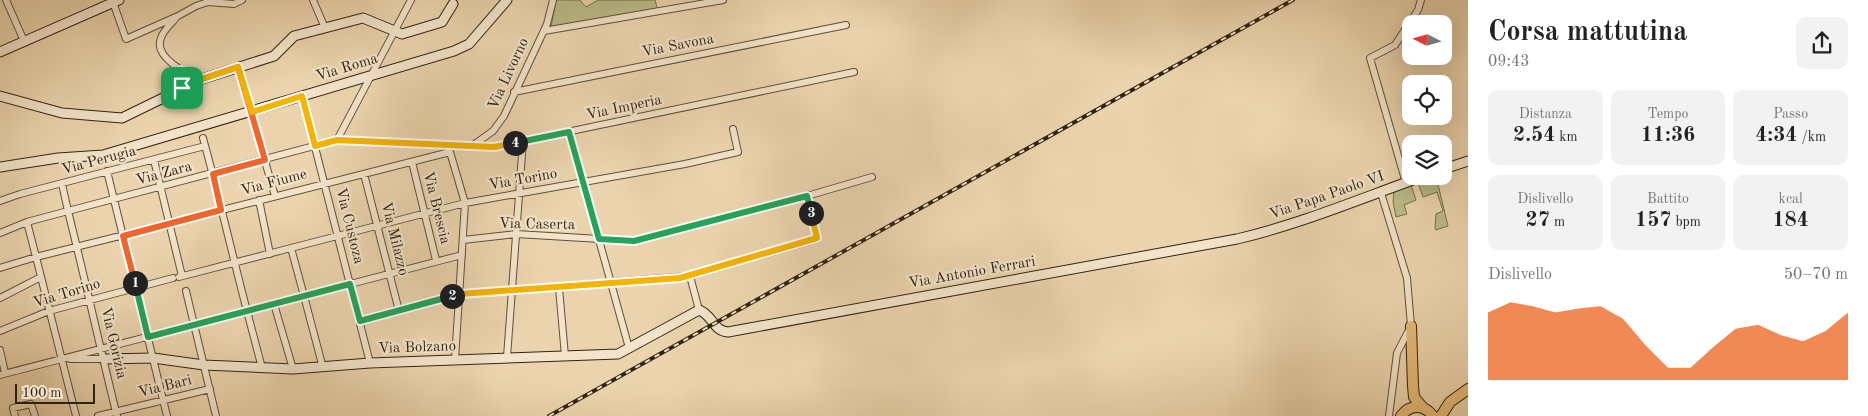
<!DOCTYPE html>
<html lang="it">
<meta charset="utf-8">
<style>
body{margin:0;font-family:"Old Standard TT",serif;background:#f2f2f2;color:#222;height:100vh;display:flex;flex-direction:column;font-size:19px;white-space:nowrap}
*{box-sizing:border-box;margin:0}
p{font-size:16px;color:#767676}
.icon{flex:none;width:28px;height:28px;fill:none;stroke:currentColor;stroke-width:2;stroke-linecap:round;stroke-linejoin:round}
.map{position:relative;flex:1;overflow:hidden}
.drawer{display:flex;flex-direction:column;background:#fff;width:400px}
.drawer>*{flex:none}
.needle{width:32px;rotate:276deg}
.buttons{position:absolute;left:1402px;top:15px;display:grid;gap:10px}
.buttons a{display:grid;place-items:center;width:50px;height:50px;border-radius:10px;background:#fff;box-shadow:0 5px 20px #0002;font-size:25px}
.scale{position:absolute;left:15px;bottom:12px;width:80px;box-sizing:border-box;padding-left:5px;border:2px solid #312311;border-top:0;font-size:14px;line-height:18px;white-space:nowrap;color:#312311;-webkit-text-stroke:4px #f2e3ca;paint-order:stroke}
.pin{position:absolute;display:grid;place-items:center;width:42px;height:42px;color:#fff;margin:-21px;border-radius:10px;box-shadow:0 2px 8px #0006}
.km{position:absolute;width:25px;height:25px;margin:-12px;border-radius:50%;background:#222;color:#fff;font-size:14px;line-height:25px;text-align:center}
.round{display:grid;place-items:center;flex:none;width:52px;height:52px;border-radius:10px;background:#f2f2f2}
.overview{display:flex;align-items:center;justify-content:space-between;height:85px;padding:0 20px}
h1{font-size:28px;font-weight:600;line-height:38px}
.metrics{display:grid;grid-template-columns:repeat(3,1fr);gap:8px;height:85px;padding:5px 20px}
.metrics div{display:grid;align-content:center;border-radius:10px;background:#f2f2f2;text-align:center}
.metrics b{font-size:21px;font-weight:600}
.metrics small{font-size:14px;font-weight:400}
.metrics p{font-size:14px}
.chart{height:140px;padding:10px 20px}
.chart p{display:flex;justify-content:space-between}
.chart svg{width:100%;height:90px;margin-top:5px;fill:#ea580c;opacity:.7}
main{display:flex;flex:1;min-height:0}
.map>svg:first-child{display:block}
</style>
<main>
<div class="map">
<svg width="1468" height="416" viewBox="0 0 1468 416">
<rect width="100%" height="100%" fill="#ebd4ad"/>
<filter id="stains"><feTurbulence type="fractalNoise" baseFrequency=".004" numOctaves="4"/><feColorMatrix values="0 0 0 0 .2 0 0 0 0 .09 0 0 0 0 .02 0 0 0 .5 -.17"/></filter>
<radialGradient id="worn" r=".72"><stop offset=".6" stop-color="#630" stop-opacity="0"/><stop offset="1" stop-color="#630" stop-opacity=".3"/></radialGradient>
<path fill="#babc88" stroke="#76704c" d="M556,0H580L586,7L598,0H655L658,11L551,27Z
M1436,176L1448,226L1436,230L1435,228L1436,214L1443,211L1437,192L1423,197L1418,183Z
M1411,185L1416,200L1404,205L1407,214L1396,217L1393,202L1394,191Z"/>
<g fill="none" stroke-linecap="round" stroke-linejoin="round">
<defs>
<path id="street" d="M6,0L24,41
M313,0L325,28
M113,2L126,39L178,16L196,6L208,2L234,4L242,0
M175,19C170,25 163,31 161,38C153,57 187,75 202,79
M544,31L723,0
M238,67L275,196
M181,70L182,88
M514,92L846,25
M302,96L370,363
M569,132L629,348
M337,140L495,147L854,72
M472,146L493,131L504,116L547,24L553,0
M154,160L182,276
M412,162L436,260
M107,171L167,416
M364,174L399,311
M1406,183L1370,58L1395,45L1418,10L1421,0
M62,184L68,211L337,140L411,0
M1381,193L1407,278L1411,326L1397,353L1389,416
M259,200L270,254
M0,201L20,194L205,146
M0,233L27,222
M463,240L516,234L634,241L807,196L872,177
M291,248L465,203L685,164L738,152L733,129
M0,268L36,257L76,416
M690,276L699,310
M179,277L291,248L304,296L247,311C232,254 219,196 203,138
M559,288L565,356
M186,291L216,416
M0,298L41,277
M274,304L293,369
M360,321L460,294L690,276L817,239L807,196
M0,331L49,311L173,278
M0,350L5,373
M507,357L523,141
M70,359H104
M323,368L304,296L462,255
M0,375L247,311L262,368
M15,416L13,408L31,404L35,416
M98,416L210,389
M117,416C100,348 85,279 68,211L27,222L36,257C174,223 311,187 450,152L465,203L455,360"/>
<path id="secondary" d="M0,52L119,0
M0,96L62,113L122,118L202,79L274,56L294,36L363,18L402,34L442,22L453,4
M0,167L58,158L103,155L454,51L469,44L507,0
M1444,169L1468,161
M104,359L153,358L204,365L293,369L370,363L618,354L699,310C713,315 713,331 728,332L1237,239C1301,224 1362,198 1424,176"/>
<path id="primary" d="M1411,326L1413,386L1414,397L1423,408
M1401,416C1410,404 1424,404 1433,416
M1441,416L1450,402L1468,389"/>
</defs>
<use href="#street" stroke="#604f38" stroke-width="8"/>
<use href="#secondary" stroke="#312311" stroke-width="11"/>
<use href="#primary" stroke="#312311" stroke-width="12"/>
<use href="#street" stroke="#f2e3ca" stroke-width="6"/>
<use href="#secondary" stroke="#f2e3ca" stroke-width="9"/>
<use href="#primary" stroke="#e6ba76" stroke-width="10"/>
<defs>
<path id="rail" d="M549,416L1293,0"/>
</defs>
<use href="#rail" stroke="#312311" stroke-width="4"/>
<use href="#rail" stroke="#f2e3ca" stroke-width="2" stroke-dasharray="5.5" stroke-linecap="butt"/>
</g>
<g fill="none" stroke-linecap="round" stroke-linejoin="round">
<defs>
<path id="split-1" d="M135,283L123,236L221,210L213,174L265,160L238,67L202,79L182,88"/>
<path id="split-2" d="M135,283L148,337L350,284L360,321L452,296"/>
<path id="split-3" d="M452,296L460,294L680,278L817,238L811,213"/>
<path id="split-4" d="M515,143L569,132L599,239L634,241L807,196L811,213"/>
<path id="split-5" d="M182,88L181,70L202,79L238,67L252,112L302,96L315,146L337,140L494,147L515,143"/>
</defs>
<use href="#split-1" stroke="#fff" stroke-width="10"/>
<use href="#split-2" stroke="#fff" stroke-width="10"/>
<use href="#split-3" stroke="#fff" stroke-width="10"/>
<use href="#split-4" stroke="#fff" stroke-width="10"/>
<use href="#split-5" stroke="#fff" stroke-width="10"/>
<use href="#split-1" stroke="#f0652b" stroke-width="6"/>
<use href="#split-2" stroke="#22a559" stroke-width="6"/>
<use href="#split-3" stroke="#f5b400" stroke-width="6"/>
<use href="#split-4" stroke="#22a559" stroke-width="6"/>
<use href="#split-5" stroke="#f5b400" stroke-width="6"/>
</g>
<g text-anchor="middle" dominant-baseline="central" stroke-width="4.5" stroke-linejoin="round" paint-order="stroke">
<g font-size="15" fill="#312311" stroke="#f2e3ca">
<text transform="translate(678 46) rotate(-11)">Via Savona</text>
<text transform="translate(347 68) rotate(-17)">Via Roma</text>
<text transform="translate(509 74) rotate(-65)">Via Livorno</text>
<text transform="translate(624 108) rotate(-12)">Via Imperia</text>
<text transform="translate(99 161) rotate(-15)">Via Perugia</text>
<text transform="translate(164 174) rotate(-15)">Via Zara</text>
<text transform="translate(523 180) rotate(-10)">Via Torino</text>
<text transform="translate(274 183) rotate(-15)">Via Fiume</text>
<text transform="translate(1327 196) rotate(-19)">Via Papa Paolo VI</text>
<text transform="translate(436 208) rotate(76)">Via Brescia</text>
<text transform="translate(537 225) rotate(1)">Via Caserta</text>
<text transform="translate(349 226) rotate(76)">Via Custoza</text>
<text transform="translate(394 239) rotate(76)">Via Milazzo</text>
<text transform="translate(972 273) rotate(-10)">Via Antonio Ferrari</text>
<text transform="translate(67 294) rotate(-17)">Via Torino</text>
<text transform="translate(113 343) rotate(77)">Via Gorizia</text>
<text transform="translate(417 348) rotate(-2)">Via Bolzano</text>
<text transform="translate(165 387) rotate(-14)">Via Bari</text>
</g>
</g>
<rect width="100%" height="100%" filter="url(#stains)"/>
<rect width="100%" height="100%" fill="url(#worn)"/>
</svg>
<div class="buttons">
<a><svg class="needle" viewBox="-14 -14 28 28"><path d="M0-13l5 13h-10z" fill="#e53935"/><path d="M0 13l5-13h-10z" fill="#767676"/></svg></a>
<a><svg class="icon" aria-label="locate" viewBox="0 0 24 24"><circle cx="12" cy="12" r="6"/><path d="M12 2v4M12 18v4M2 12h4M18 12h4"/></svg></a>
<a><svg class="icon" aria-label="layers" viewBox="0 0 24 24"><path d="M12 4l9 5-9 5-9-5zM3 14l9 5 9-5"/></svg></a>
</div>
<div class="scale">100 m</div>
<div class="pin" style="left:182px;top:88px;background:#1e9e55"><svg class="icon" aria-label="arrive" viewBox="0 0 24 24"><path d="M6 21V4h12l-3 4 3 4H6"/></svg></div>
<b class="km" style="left:135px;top:283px">1</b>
<b class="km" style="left:452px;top:296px">2</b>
<b class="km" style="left:811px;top:213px">3</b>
<b class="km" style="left:515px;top:143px">4</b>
</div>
<section class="drawer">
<div class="overview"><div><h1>Corsa mattutina</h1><p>09:43</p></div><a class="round"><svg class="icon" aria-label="share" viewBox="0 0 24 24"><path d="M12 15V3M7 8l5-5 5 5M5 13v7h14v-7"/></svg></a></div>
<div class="metrics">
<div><p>Distanza</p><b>2.54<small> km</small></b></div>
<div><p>Tempo</p><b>11:36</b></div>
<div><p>Passo</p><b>4:34<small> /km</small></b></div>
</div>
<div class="metrics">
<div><p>Dislivello</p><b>27<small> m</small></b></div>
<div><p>Battito</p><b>157<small> bpm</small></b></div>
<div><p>kcal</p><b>184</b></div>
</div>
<div class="chart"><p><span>Dislivello</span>50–70 m</p>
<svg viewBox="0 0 160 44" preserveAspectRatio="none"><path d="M0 44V11L10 6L20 8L30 11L40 9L50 8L60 14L70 27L80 38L90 38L100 28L110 19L120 17L130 22L140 25L150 20L160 11V44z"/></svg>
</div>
</section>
</main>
